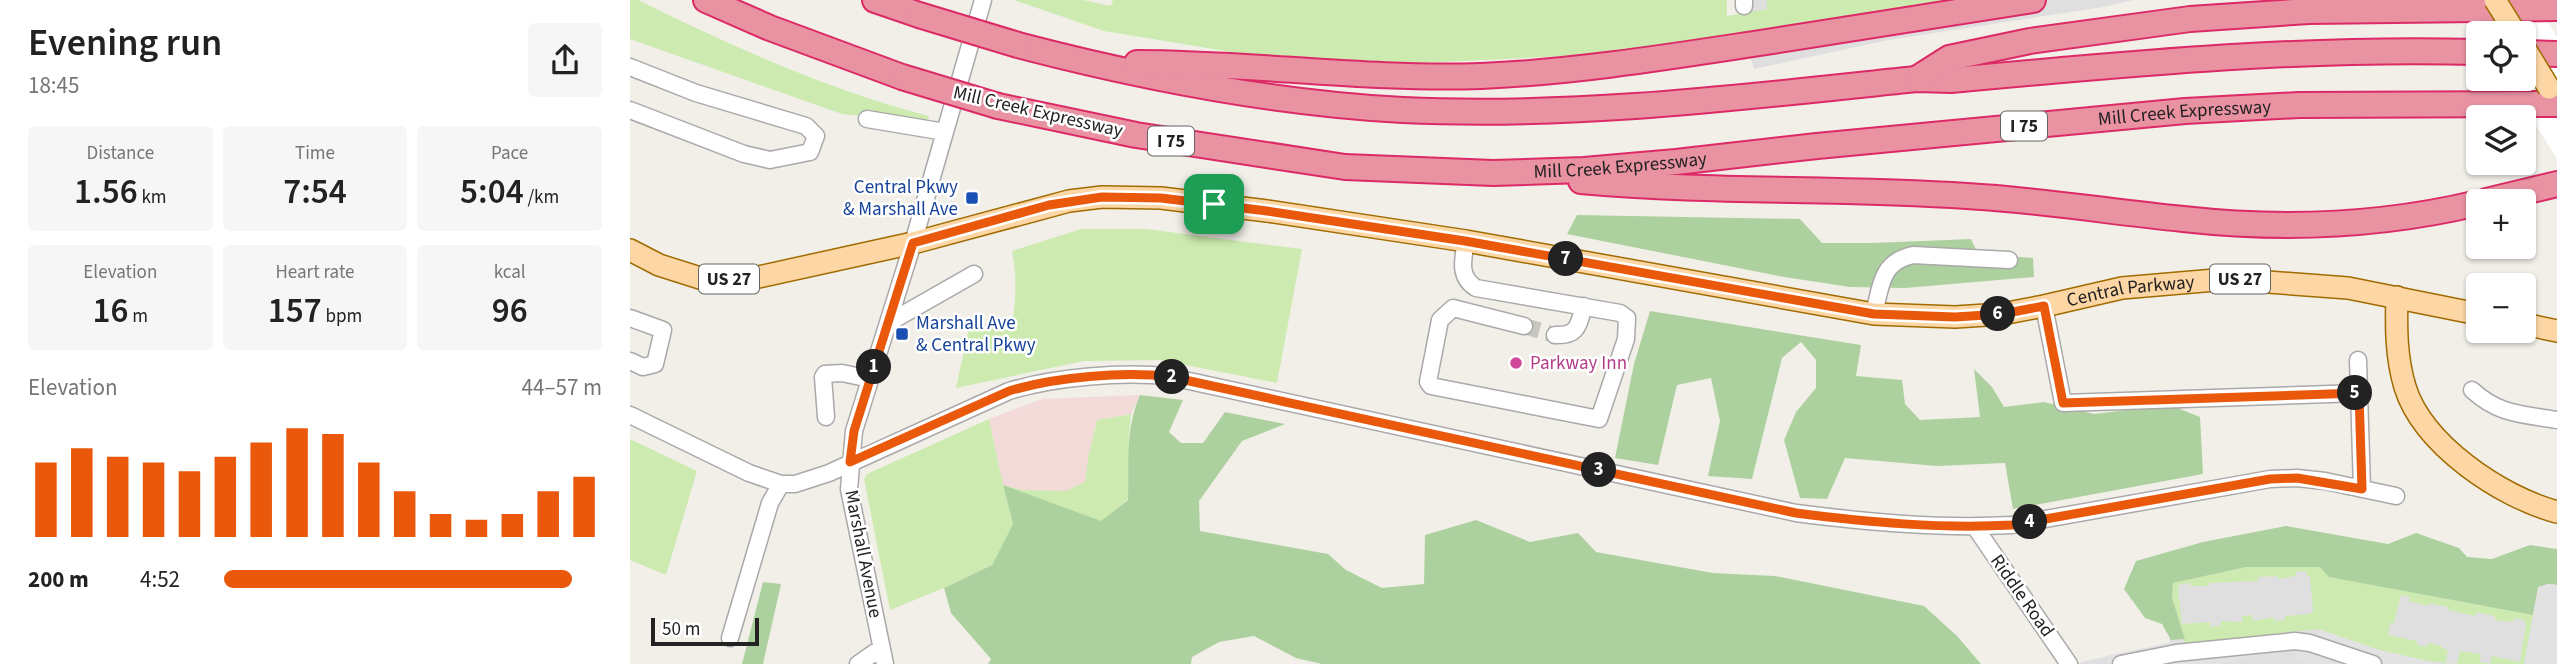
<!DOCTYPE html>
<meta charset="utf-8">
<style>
body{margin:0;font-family:"Source Sans 3",sans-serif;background:#f6f6f6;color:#222;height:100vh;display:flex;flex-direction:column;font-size:26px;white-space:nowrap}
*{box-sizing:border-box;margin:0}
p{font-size:23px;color:#767676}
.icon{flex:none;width:38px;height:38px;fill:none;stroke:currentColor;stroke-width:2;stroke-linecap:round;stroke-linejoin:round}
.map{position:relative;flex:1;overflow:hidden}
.side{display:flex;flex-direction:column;background:#fff;width:630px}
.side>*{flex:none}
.buttons{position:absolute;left:1836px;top:21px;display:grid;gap:14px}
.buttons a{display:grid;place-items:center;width:70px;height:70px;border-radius:7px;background:#fff;box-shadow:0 2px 5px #0004;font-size:35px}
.scale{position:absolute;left:21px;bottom:18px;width:108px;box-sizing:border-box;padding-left:7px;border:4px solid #222;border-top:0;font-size:19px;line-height:24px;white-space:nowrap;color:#222;-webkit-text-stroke:5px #fff;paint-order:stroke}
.pin{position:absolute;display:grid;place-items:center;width:60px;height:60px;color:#fff;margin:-30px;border-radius:14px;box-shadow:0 4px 10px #0006}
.km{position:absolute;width:35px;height:35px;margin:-18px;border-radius:50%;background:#222;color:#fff;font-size:19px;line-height:35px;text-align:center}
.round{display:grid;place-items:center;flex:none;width:74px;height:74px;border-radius:7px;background:#f6f6f6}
.head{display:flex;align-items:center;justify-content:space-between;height:119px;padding:0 28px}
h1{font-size:38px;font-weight:600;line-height:52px}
.figures{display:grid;grid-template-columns:repeat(3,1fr);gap:10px;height:119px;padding:7px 28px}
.figures div{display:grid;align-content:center;border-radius:7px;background:#f6f6f6;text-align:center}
.figures b{font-size:35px;font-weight:600}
.figures small{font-size:19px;font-weight:400}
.figures p{font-size:19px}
.chart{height:196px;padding:14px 28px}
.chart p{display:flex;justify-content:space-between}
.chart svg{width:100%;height:126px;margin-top:7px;stroke:#ea580c;stroke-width:6}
ul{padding:0 28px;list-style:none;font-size:23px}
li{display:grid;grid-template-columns:112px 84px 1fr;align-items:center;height:52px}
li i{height:18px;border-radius:9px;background:#ea580c}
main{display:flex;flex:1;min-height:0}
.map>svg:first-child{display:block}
</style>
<main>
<section class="side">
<div class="head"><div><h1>Evening run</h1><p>18:45</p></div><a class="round"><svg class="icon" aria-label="share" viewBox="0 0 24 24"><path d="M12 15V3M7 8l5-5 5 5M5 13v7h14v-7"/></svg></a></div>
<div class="figures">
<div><p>Distance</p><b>1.56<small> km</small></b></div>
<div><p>Time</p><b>7:54</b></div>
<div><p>Pace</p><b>5:04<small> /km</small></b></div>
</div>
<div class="figures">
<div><p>Elevation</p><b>16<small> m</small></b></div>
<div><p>Heart rate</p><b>157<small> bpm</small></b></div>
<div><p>kcal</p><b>96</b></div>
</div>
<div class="chart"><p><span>Elevation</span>44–57 m</p>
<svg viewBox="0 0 160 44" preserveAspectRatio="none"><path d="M5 44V18M15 44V13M25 44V16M35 44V18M45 44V21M55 44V16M65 44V11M75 44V6M85 44V8M95 44V18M105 44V28M115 44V36M125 44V38M135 44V36M145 44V28M155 44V23"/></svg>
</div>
<ul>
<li><b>200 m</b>4:52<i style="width:92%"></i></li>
</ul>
</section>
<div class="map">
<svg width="1927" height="664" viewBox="0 0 1927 664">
<rect width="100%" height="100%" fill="#f2efe9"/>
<path fill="#e0dfdf" d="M1114,0H1504L1473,7L1259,40L1124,69L1115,40Z
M1616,567L1927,585V664H1442L1539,643L1543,583Z"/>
<path fill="#f2dad9" d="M510,395L501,414L467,420L459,454L455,482L436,491L392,490L373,485L359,419L412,399Z"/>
<path fill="#cdebb0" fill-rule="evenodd" d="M0,0H8C101,46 198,90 299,116L297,123L212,114L0,39Z
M384,0H453L481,6L483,0H1097V16L1137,9V0H1333L959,55L790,63L650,60L474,31Z
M451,229H516L672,249L647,383L530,360L454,361L326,388L340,323L380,330C387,304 387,277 382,251Z
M501,414L499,433L498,499L471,522L373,485L383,524L362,565L314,588L260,610L234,479L237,474L359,419L373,485L392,490L436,491L455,482L459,454L467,420Z
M0,439L67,471L36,575L0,560Z
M1616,567H1690L1700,577L1903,615L1894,664H1827L1830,651L1851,654L1850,662L1860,664L1862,656L1890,662L1896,624L1894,620L1884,618L1883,622L1865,620V616L1846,612L1845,616L1818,610V607L1799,603L1798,606L1779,601L1780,597L1771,595L1764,623H1760L1758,635L1787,641V645L1797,647L1798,643L1812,646V648L1818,650L1816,662L1824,664L1790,660L1746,649L1688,629L1552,644L1555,639L1542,598L1543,583ZM1676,571L1677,576H1680L1683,611L1679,614L1655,616V620L1644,621V617L1623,621L1622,615L1612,616V622L1591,621V626L1580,627V622L1552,624L1548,589L1550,584L1560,583L1561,586H1579V583L1628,581V577L1647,576L1648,579L1666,576V572Z"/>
<path fill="#add19e" d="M947,215L1170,219L1192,243H1242L1341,239L1348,254L1403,258L1404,277L1275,288L1220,287L1154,277L937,234Z
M1020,311L1231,345L1226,376L1272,380L1275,404L1290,420L1350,417L1344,369L1362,387L1374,407L1414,402L1464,414L1540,405L1570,417L1573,474L1383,509L1375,463L1307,466L1215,458L1197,499L1170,498L1154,440L1166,412L1186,388V360L1171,342L1152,358L1122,479L1078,476L1090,421L1081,378L1047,385L1028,465L985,458L1004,364Z
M510,395L553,400L539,432L551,443H573L595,412L655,424L612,441L569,501L570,531L698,554L716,570L752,588L794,584L795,535L846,520L900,542L948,533L966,552L1083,573L1145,576L1294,606L1327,636L1351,664H692L666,658L624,636L589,642L562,657L561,664H358L361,659L321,613L314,588L362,565L383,524L373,485L471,521L498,500C499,463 495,429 510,395Z
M1656,526L1758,544L1786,533L1829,548L1837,557L1862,559L1900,545L1927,549V585L1918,584L1909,587L1903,615L1699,577L1690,567H1616L1543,583L1542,598L1555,639L1541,640L1532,624L1515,618L1494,589L1506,561L1573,542Z
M133,582L151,584L133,664H112Z"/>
<path fill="#e2e2e2" d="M1918,584L1927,585V664H1894L1908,587Z
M1688,629L1746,649L1811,664H1682L1664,659L1667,647L1686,636Z
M1646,635L1647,652L1590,664H1479L1476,656L1539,643L1552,644Z"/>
<path fill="#fff" d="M1828,0H1904L1927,37V159L1877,79H1894V33H1849Z"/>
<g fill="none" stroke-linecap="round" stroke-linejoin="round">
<path stroke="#c8c6c1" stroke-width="16" stroke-dasharray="16 8" stroke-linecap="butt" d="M894,326L925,335"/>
<defs>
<path id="minor" d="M1114,0V6
M0,67L66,93L176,126L186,136L180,152L140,160L114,154L0,110
M237,119L315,132
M836,241C833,259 828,277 846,288L990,313L997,318L996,339L969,419L801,386L798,382L810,320L823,308L894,326
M1414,306L1433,403L1729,393
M1244,314C1251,285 1251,262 1283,255L1379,260
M0,318L33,330L25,364L13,367L0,361
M258,323L344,274
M925,335C948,336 948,326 954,306
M1728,360L1732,489
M1842,390C1869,415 1892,414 1927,420
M0,415L119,473L151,484H165L199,473L379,391C425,377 494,371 541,377L1166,513C1237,522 1310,529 1382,525L1640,479L1667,478L1695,481L1766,496
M196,417L193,377L195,374L212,373L240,379
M1345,527L1439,664
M100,638L140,503L151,484
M228,664L251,648
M255,664L219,489L224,431L283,243L353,0
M1491,664L1546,653L1665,641L1680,643L1743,664"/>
<g id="major">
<path id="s1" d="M0,250L29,265L70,278L95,280L124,278L283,243L439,201L472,197L531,198L637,211L836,241L1244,314L1325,317L1372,314L1414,306L1492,288L1597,279L1718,288L1848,314"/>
<path d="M1767,297C1766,327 1766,357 1775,387C1793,445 1871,497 1927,512"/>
<path d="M1894,324L1927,331"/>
</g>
<g id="highway">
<path d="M76,0L140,28L272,77"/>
<path d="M245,0L289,15"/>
<path d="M388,45C514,78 642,103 773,110C945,118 1115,97 1286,79L1321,80C1497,64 1671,47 1848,52"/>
<path d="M1894,53L1927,54"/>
<path d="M507,63C622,63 736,80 851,76C945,72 1038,57 1130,43C1221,29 1312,14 1403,0"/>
<path d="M1286,79L1319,58L1400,41L1560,19L1679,11L1927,8"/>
<path id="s2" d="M368,106L506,135L715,167L863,173L954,170L1046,162L1187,146L1555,111L1669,105L1927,104"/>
<path d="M951,181C1080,193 1209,187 1337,196C1410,200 1481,212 1553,219C1652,230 1752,226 1848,203"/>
<path d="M1856,201L1927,184"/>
</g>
</defs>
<use href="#minor" stroke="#a9a9a9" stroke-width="19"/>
<use href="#major" stroke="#a06b00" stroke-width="24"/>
<use href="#highway" stroke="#dc2a67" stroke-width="28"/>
<use href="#minor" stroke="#fff" stroke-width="16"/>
<use href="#major" stroke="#fcd6a4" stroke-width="21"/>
<use href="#highway" stroke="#e892a2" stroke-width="24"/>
<defs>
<path id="major-bridge" d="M1865,0L1883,29
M1894,47L1919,88"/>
<path id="highway-bridge" d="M289,15L388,45
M272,77L368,106"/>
</defs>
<use href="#major-bridge" stroke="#a06b00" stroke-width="24" stroke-linecap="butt"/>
<use href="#highway-bridge" stroke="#dc2a67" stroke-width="28" stroke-linecap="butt"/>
<use href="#major-bridge" stroke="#fcd6a4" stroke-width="21"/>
<use href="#highway-bridge" stroke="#e892a2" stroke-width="24"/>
</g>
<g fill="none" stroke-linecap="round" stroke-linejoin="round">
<defs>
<path id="route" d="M472,197L531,198L637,211L835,241L1244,314L1325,317L1372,314L1414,306L1433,403L1729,393L1732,489L1667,478L1640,479L1382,525C1310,529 1237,522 1166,513L541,377C494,371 425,377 379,391L220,462L224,431L283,243L419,205Z"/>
</defs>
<use href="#route" stroke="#fff" stroke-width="14"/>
<use href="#route" stroke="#ea580c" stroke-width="9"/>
</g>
<g fill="#1a4fb4" stroke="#fff" stroke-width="2.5">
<rect x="335" y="191" width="14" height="14" rx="3.5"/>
<rect x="265" y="327" width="14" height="14" rx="3.5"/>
</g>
<circle fill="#d1479c" stroke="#fff" stroke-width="2.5" cx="886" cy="363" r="7"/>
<g text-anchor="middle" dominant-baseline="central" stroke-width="5" stroke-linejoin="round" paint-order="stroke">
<g fill="#fff" stroke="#646464" stroke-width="2">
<rect x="1371" y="111.5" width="46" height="29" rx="5"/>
<rect x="518" y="126.5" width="46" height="29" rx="5"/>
<rect x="69" y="264.5" width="60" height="29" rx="5"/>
<rect x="1580" y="264.5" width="60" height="29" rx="5"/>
</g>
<g font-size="18" font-weight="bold" fill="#222">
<text x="1394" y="126">I 75</text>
<text x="541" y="141">I 75</text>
<text x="99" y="279">US 27</text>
<text x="1610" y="279">US 27</text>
</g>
<g font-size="19" fill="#222" stroke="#fff">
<text transform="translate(408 112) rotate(13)">Mill Creek Expressway</text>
<text stroke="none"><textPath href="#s2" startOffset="1195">Mill Creek Expressway</textPath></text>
<text stroke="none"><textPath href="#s2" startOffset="628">Mill Creek Expressway</textPath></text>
<text stroke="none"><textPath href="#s1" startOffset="1528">Central Parkway</textPath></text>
<text transform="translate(233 554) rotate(79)">Marshall Avenue</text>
<text transform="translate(1392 596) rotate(55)">Riddle Road</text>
</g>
<g font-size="19" fill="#164399" stroke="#fff" text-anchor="end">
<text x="328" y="187">Central Pkwy<tspan x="328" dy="22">&amp; Marshall Ave</tspan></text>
<text x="286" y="323" text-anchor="start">Marshall Ave<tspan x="286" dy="22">&amp; Central Pkwy</tspan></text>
</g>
<g font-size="19" fill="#b23c85" stroke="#fff" text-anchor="start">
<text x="900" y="363">Parkway Inn</text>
</g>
</g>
</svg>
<div class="buttons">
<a><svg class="icon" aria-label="locate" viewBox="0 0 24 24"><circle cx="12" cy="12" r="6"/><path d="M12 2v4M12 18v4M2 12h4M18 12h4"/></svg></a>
<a><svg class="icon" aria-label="layers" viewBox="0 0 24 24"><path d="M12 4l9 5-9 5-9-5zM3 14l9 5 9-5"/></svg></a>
<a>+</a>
<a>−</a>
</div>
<div class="scale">50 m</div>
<div class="pin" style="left:584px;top:204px;background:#1e9e55"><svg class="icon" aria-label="arrive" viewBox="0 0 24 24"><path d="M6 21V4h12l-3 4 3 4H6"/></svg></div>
<b class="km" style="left:244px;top:367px">1</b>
<b class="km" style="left:542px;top:377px">2</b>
<b class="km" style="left:969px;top:470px">3</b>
<b class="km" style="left:1400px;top:522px">4</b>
<b class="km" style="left:1725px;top:393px">5</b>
<b class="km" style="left:1368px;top:314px">6</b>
<b class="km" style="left:936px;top:259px">7</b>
</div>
</main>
